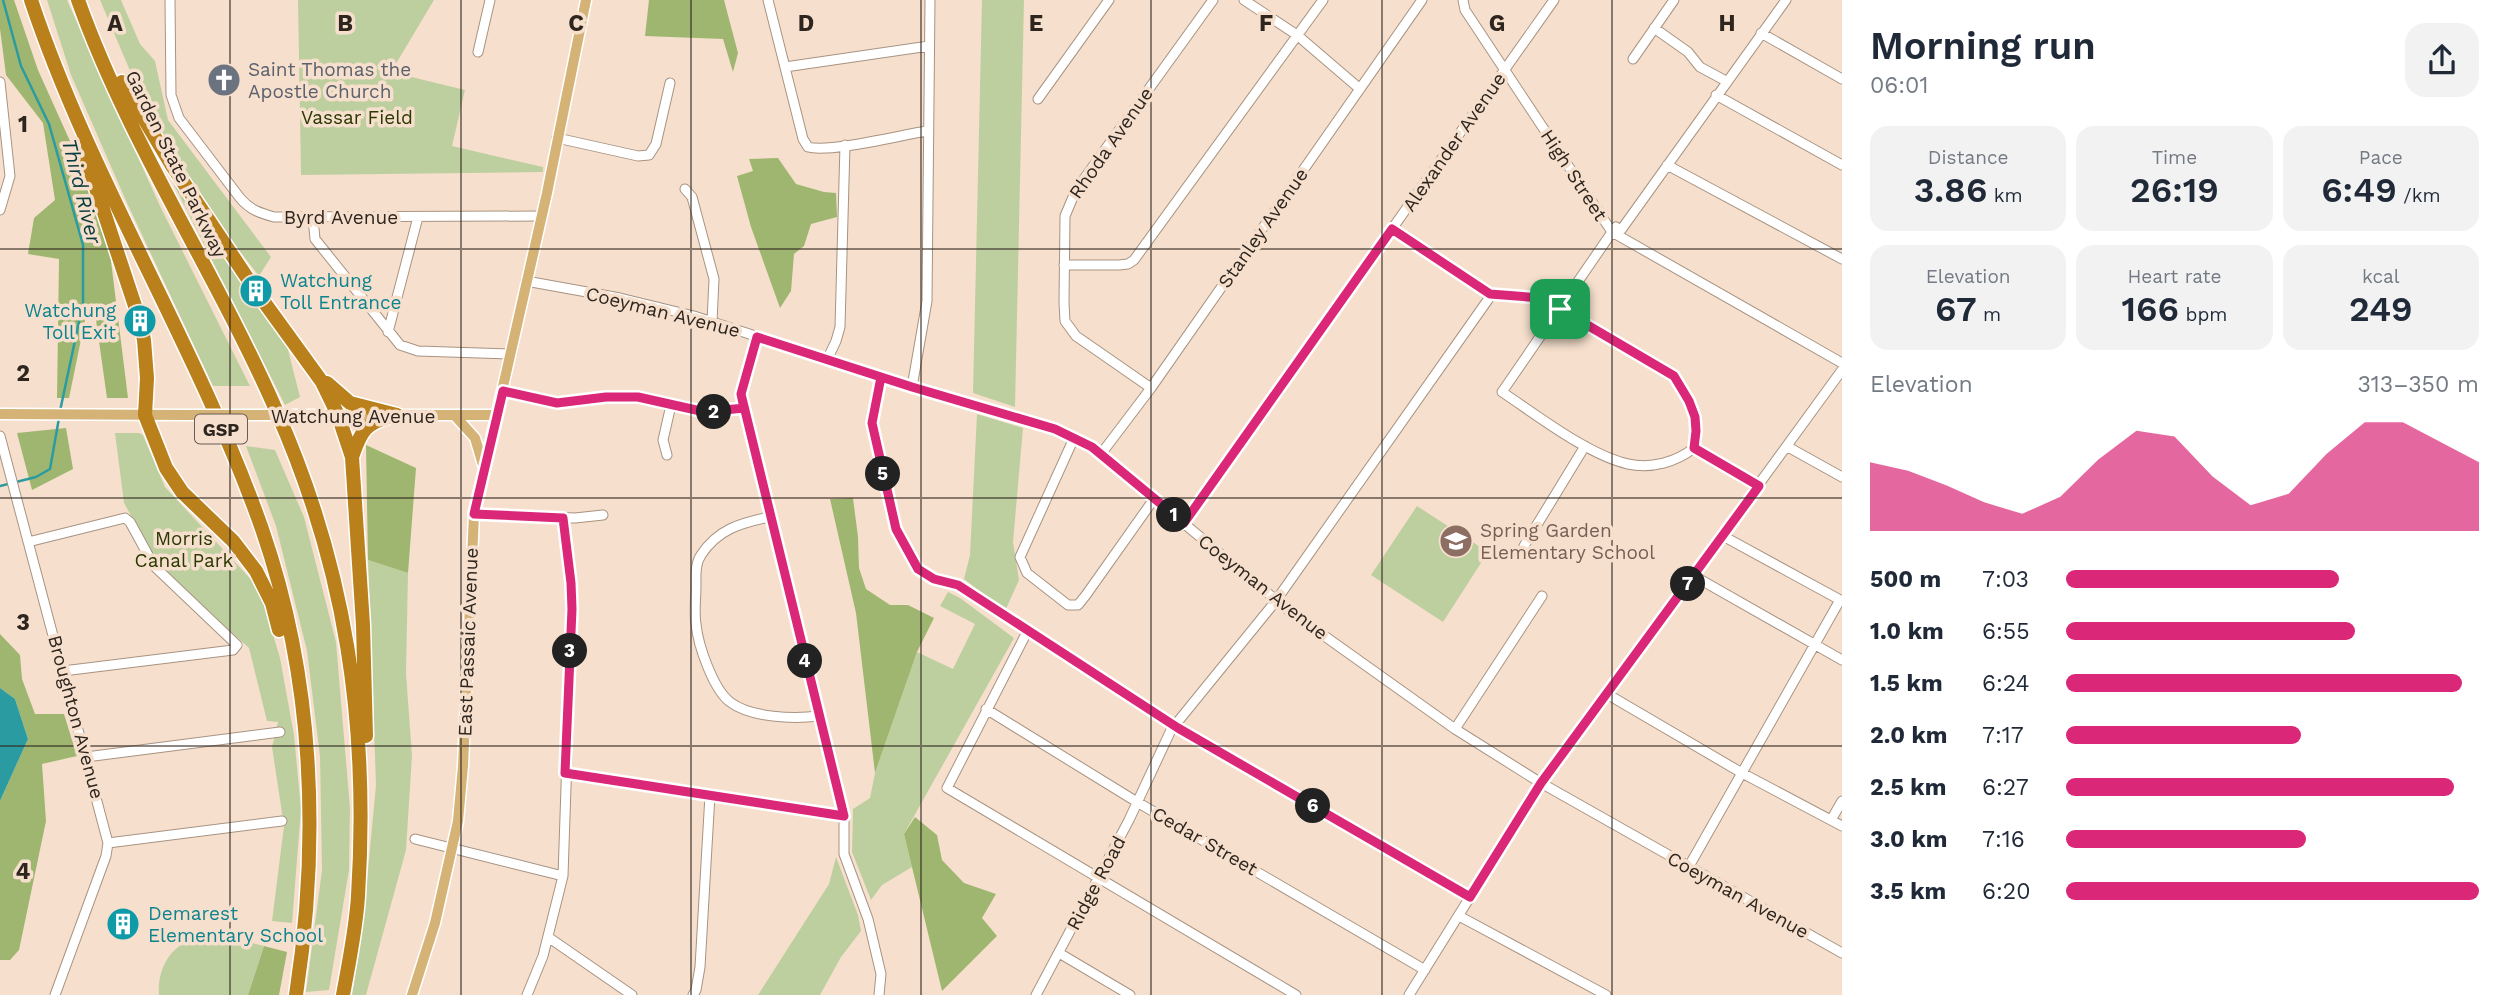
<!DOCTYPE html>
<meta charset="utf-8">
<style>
body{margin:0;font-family:"Work Sans",sans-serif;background:#f2f2f3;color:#1f2937;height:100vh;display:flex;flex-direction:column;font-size:26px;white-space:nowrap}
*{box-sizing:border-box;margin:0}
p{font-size:23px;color:#747a83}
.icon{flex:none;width:38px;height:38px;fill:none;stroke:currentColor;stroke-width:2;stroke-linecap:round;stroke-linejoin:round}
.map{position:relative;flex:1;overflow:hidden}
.panel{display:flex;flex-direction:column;background:#fff;width:665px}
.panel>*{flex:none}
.pin{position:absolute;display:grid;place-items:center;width:60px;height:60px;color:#fff;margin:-30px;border-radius:14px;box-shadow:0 4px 10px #0006}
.km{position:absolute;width:35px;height:35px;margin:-18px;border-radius:50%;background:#222;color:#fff;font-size:19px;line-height:35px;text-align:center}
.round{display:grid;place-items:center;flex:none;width:74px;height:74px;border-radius:21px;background:#f2f2f3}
.head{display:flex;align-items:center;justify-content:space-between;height:119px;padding:0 28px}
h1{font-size:38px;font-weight:600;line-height:52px}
.figures{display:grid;grid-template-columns:repeat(3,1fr);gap:10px;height:119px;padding:7px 28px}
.figures div{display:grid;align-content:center;border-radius:18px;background:#f2f2f3;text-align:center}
.figures b{font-size:35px;font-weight:600}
.figures small{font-size:19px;font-weight:400}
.figures p{font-size:19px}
.chart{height:196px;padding:14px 28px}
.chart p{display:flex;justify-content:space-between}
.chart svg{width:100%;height:126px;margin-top:7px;fill:#db2777;opacity:.7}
ul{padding:0 28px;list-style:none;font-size:23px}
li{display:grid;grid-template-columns:112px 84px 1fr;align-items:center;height:52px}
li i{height:18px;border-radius:9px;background:#db2777}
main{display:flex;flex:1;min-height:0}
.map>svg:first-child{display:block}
</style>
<main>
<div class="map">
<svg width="1842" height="995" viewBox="0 0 1842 995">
<rect width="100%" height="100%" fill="#f6e0cd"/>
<path fill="#becf9f" d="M47,0H67L160,206L250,386H213L127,203L71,75Z
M100,0H121L140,44L155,61L168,120L271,257L259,276L213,217L142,99Z
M298,0H434L391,72L465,90L452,146L543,167V172L301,175Z
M982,0H1024L1015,407L973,393Z
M172,181L285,338L300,397L285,405Z
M977,414L1023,428L1013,542L1019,580L1005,611L964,579L970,555Z
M115,433H139L143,435L165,487L259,588L280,658L294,735L301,809L292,923L272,921L284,826L272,747L278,722L267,721L249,648L159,566L124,503Z
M246,446L275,450L304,517L336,642L350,808L349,870L329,990L306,992L322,870L320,756L307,651L276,526Z
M1417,506L1488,552L1443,622L1371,575Z
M368,560L408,573L406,673L412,756L406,850L366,995H352L362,933L376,785Z
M948,592L960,598L1014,638L904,834L912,867L882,885L871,900L852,852L853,809L870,798L875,773L917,652L953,669L975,624L940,606Z
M836,857L858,915L861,931L841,957L820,995H758L829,884Z
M233,938L264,946L248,995H159C157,971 169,946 194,939C205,935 222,938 233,938Z"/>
<path fill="#9fb670" d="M0,0H14L38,70L106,221L128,398H107L96,320H85L69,398H57L59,259L28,254L34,218L55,200L43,123L6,75L0,29Z
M649,0H724L738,53L733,72L723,39L645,36Z
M778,158L796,184L824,192L836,193L837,217L811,224L804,246L794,254L791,291L780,308L751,227L737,176L753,171L749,159Z
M66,428L73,469L32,490L17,433Z
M366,445L416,468L408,573L368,560Z
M853,498L858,537L859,568L866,589L890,605H908L934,618L917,652L875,773L856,613L830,499Z
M0,634L20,655L22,679L35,714H64L77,756L42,764L46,821L19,950L10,960H0V801L28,739L15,699L0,688Z
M915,817L937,835L942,860L964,883L996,894L982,918L997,936L942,991L904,834Z
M264,946L287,952L279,995H248Z"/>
<path fill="#2a9ca1" d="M0,688L15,699L28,739L0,801Z"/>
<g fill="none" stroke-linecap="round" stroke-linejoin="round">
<path stroke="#2a9ca1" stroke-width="2.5" d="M3,0L21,66L49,124L83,245V303L60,411
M0,486L36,477L50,469L59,418"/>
<defs>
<path id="minor" d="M170,0L171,95L179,118L240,198C250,210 260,213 274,217L542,216
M768,0L803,139L808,147C830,153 901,135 927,131
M1244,0L1297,35L1360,89
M1463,0L1465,10L1612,232L1842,363
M1654,28L1688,52L1700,67L1726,81
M1761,33L1842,79
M478,52L490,0
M1633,59L1674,0
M785,67L929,46
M0,82L10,176L0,210
M1716,95L1842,165
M1038,99L1109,0
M557,138L638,156L649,155L656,144L670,83
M1667,165L1842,259
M685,189L692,197L714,279L712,322
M313,218L315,239L400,345L418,351L511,354
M1392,229L1490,294L1541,298L1674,376L1689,401L1695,417L1696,431L1694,448
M1064,265H1119L1128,264L1134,260L1323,0
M526,281L620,298L694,316L912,387L1055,429L1092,447L1288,610L1455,729L1541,783L1842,953
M388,332L418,217
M757,337L741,394L844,816V854L868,919L881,974L879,995
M827,360L836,341L840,327L845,145
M881,377L872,423L896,529L918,570L934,579L959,585L1178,728L1470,897
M912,387L927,301L930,0
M1151,388L1076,336L1065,321L1064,303L1065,216L1076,190L1213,0
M503,391L557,403L606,397H638L705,412L744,408
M0,436L108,843L106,856L55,995
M1074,438L1020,557L1027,573L1068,605H1078L1086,595L1154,499
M1788,447L1842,477
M1694,448C1676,462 1652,469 1628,464C1588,455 1537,415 1502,392L1612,232L1616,227L1621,230L1786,0
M1694,448L1759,486
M1101,454L1151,388L1422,0
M667,455L663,440L671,405
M474,514L575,518L603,515
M769,517C741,523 718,529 701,555C695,564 696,576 696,586C696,598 694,612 696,624C698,645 713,689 730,702C751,718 794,719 819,716
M1184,523L1554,0
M1723,536L1842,601
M28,542L125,518L130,522L154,566L237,645L233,650L63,671
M1524,546L1585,446
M1694,576L1842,660
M1028,630L947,788L1296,995
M1607,694L1742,773L1842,826
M986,709L1137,802L1425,970
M1455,729L1542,596
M86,757L280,732
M565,773L844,816
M1831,820L1842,801
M415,839L563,876
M108,843L282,821
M1688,868L1840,600
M1459,916L1606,995
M548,937L632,995
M1059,953L1130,995
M527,995L543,956L563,876L572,609L571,583L563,518
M693,995L696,990L700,967L710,795
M1036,995L1129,820L1171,730L1275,602L1492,294
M1409,995L1541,783L1842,370"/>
<path id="major" d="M0,414L185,415
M305,415H496
M456,417L475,438L483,465
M412,995L435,923L458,821L463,766L474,514L547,193L586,0"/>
<path id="highway" d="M31,0C92,183 198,347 262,529C314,679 320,840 296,995
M78,0C129,143 215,271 276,410C346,567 369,725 358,896C356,929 349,962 343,995
M122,82L171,164L254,288
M84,152L139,318
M259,295L322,382L338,415L352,457L363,625L366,736
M141,325L144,340L147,378L145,415L166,468L182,492L233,541L256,571L272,603L279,630
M327,383L350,403L397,415
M352,457C361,431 365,423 392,416"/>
</defs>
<use href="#minor" stroke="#a89382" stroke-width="11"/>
<use href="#major" stroke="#fff" stroke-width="13"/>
<use href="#highway" stroke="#fff" stroke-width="17"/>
<use href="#minor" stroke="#fff" stroke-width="9"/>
<use href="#major" stroke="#d5b377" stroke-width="10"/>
<use href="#highway" stroke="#b9801c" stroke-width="14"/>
<defs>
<path id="major-bridge" d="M185,415H305"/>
</defs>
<use href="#major-bridge" stroke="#fff" stroke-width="13" stroke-linecap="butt"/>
<use href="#major-bridge" stroke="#d5b377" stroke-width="10"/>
</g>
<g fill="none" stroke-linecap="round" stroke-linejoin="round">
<defs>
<path id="route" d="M1560,309L1541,298L1490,294L1392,229L1184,523L1092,447L1055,429L912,387L757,337L741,394L744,408L705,412L638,397H606L557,403L503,391L474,514L563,518L571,583L572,609L565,773L844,816L741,394L757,337L881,377L872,423L896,529L918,569L934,579L958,585L1178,728L1470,897L1541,783L1759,486L1694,448L1696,431L1695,417L1689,401L1674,376L1560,309"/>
</defs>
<use href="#route" stroke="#fff" stroke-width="14"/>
<use href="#route" stroke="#db2777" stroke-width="9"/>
</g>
<path fill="none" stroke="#2d251e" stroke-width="2" stroke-opacity="0.55" d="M230,0V995M461,0V995M691,0V995M921,0V995M1151,0V995M1382,0V995M1612,0V995M0,249H1842M0,498H1842M0,746H1842"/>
<defs>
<symbol id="church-disc" viewBox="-11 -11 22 22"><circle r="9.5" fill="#6b7280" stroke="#f6e0cd"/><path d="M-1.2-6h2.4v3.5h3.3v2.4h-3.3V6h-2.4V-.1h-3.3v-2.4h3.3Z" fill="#fff"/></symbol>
<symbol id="building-disc" viewBox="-11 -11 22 22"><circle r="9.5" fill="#0f9aa8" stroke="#f6e0cd"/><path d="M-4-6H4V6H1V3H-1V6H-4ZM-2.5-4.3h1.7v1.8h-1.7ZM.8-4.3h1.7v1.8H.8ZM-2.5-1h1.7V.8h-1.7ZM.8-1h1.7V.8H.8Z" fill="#fff"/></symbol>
<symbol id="school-disc" viewBox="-11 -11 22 22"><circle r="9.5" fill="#8d6e63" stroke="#f6e0cd"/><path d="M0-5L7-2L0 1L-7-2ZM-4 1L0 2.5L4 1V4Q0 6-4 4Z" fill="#fff"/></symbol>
</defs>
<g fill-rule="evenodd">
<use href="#church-disc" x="205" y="61" width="38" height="38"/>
<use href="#building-disc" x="237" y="272" width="38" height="38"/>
<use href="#building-disc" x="121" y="302" width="38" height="38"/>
<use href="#school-disc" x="1437" y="522" width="38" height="38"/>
<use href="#building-disc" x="104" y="905" width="38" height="38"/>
</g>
<g text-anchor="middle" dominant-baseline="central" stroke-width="7" stroke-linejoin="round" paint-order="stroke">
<rect fill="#f6e0cd" stroke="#695d52" stroke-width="2" x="195" y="414.5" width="52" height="29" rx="5"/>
<g font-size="18" font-weight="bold" fill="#2d251e">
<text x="221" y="429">GSP</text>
</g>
<g font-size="19" fill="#5b616d" stroke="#f6e0cd" text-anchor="start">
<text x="248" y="69">Saint Thomas the<tspan x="248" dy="22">Apostle Church</tspan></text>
</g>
<g font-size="19" fill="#2a3802" stroke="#f6e0cd">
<text x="357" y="117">Vassar Field</text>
<text x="184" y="538">Morris<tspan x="184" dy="22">Canal Park</tspan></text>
</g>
<g font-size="19" fill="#2d251e" stroke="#f6e0cd">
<text transform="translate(1454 142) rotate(-55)">Alexander Avenue</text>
<text transform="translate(1111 143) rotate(-55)">Rhoda Avenue</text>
<text transform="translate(176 164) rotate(64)">Garden State Parkway</text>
<text transform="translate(1574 175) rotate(57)">High Street</text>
<text x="341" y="217">Byrd Avenue</text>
<text transform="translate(1263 228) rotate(-55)">Stanley Avenue</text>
<text transform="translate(663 312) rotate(14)">Coeyman Avenue</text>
<text x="353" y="416">Watchung Avenue</text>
<text transform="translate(1263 587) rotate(38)">Coeyman Avenue</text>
<text transform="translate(468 642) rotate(-88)">East Passaic Avenue</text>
<text transform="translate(76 717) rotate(75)">Broughton Avenue</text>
<text transform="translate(1205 841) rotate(30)">Cedar Street</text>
<text transform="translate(1096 883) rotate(-62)">Ridge Road</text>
<text transform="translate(1738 895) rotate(29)">Coeyman Avenue</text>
</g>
<g font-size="19" fill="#0d838f" stroke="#f6e0cd" text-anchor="start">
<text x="280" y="280">Watchung<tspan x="280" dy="22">Toll Entrance</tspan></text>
<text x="116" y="310" text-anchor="end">Watchung<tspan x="116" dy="22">Toll Exit</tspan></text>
<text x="148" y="913">Demarest<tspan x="148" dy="22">Elementary School</tspan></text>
</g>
<g font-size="19" fill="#785e54" stroke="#f6e0cd" text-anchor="start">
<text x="1480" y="530">Spring Garden<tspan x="1480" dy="22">Elementary School</tspan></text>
</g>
<g font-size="21" font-style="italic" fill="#083c3e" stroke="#f6e0cd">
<text transform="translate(82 191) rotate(76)">Third River</text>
</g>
</g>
<g font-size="23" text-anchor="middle" font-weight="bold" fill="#2d251e" stroke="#f6e0cd" stroke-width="7" stroke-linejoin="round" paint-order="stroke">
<text x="115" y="31">A</text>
<text x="345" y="31">B</text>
<text x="576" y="31">C</text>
<text x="806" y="31">D</text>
<text x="1036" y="31">E</text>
<text x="1266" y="31">F</text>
<text x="1497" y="31">G</text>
<text x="1727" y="31">H</text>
<text x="23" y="132">1</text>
<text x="23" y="381">2</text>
<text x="23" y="630">3</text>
<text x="23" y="879">4</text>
</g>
</svg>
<div class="pin" style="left:1560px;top:309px;background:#1e9e55"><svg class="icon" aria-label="arrive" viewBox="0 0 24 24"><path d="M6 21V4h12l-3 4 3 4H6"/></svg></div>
<b class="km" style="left:1174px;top:515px">1</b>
<b class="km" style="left:714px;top:412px">2</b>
<b class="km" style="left:570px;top:651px">3</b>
<b class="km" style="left:805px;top:661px">4</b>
<b class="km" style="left:883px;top:474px">5</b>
<b class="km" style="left:1313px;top:806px">6</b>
<b class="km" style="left:1688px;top:584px">7</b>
</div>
<section class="panel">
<div class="head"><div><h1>Morning run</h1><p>06:01</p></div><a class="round"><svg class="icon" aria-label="share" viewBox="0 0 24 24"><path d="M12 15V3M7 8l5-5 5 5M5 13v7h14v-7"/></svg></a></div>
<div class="figures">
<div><p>Distance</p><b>3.86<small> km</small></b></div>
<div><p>Time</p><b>26:19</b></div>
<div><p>Pace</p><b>6:49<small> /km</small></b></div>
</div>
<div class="figures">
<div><p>Elevation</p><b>67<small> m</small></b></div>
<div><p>Heart rate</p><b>166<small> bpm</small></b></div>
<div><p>kcal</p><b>249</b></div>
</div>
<div class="chart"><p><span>Elevation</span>313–350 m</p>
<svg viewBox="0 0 160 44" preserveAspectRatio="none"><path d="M0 44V20L10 23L20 28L30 34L40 38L50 32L60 19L70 9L80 11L90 25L100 35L110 31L120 17L130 6L140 6L150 13L160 20V44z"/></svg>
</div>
<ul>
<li><b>500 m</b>7:03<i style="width:66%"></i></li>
<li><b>1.0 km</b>6:55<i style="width:70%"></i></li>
<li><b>1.5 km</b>6:24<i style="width:96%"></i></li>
<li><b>2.0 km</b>7:17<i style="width:57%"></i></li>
<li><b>2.5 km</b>6:27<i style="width:94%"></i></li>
<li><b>3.0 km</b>7:16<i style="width:58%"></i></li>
<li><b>3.5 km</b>6:20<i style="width:100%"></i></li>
</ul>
</section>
</main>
